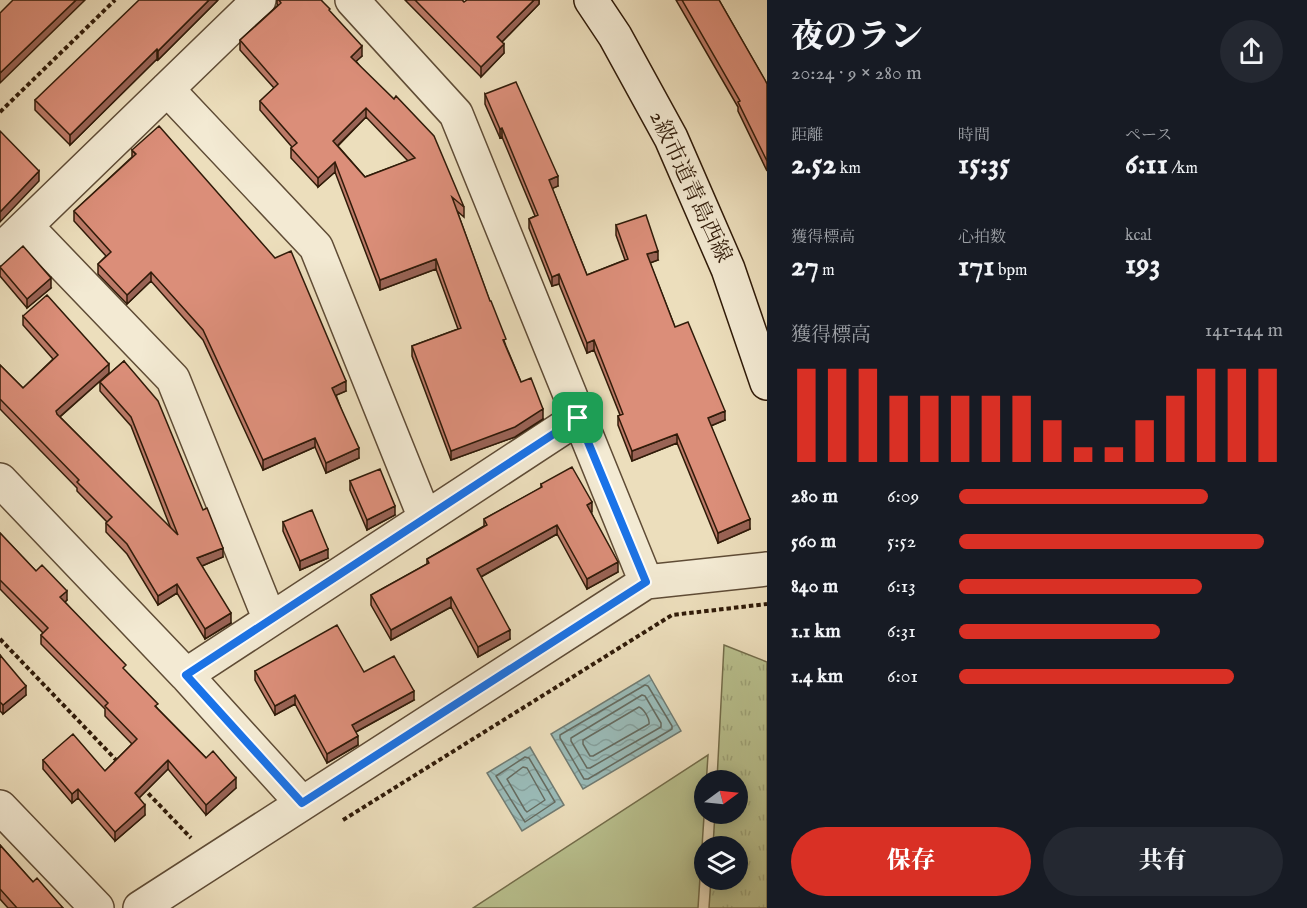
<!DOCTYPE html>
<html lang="ja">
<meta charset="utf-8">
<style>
body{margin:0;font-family:"IM FELL English","Noto Serif JP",serif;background:#242831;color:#f1f3f6;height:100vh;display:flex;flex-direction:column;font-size:22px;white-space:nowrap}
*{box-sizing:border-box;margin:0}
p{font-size:20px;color:#9ea1a6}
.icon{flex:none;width:33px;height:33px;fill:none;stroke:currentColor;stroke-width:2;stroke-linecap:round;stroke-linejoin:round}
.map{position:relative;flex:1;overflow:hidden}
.panel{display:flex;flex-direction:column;background:#171b24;width:540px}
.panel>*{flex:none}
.needle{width:39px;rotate:75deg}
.tools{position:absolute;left:694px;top:770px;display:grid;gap:12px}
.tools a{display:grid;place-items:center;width:54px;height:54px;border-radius:50%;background:#171b24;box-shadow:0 3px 15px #0003;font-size:30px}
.pin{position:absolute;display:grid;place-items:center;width:51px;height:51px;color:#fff;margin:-26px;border-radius:12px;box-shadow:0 3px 9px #0006}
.round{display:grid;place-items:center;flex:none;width:63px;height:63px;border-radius:32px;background:#242831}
.overview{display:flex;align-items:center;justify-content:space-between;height:102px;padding:0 24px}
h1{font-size:33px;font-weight:800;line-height:45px}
.metrics{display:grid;grid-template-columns:repeat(3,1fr);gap:9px;height:102px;padding:6px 24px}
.metrics div{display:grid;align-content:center}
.metrics b{font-size:30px;font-weight:800}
.metrics small{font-size:16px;font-weight:400}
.metrics p{font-size:16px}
.chart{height:168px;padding:12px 24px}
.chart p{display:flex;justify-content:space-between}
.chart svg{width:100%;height:108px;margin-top:6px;stroke:#d93025;stroke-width:6}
.primary-button{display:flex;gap:12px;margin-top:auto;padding:12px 24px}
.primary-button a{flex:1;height:69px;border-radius:36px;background:#d93025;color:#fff;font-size:24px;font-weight:800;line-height:69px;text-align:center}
.primary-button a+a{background:#242831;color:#f1f3f6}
ul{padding:0 24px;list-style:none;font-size:20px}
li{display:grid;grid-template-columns:96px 72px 1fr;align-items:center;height:45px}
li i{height:15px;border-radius:8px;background:#d93025}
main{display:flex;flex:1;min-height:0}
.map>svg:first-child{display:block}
</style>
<main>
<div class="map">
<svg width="767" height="908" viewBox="0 0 767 908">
<defs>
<pattern id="grass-tufts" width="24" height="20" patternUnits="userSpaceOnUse" patternTransform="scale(1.5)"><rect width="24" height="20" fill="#b9c18f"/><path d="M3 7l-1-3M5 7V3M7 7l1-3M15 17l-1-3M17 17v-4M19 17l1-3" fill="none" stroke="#9fa57a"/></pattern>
<pattern id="water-waves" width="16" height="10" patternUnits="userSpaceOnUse" patternTransform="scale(1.5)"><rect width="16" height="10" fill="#9abbb8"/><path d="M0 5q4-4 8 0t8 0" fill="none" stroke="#85a09d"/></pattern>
</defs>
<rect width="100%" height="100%" fill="#ecdebc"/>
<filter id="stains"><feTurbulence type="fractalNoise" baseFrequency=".00333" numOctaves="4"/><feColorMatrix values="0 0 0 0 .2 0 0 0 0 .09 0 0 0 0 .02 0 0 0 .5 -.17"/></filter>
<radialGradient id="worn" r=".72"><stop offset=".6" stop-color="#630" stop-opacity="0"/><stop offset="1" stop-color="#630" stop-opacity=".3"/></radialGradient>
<path fill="url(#grass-tufts)" stroke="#746e4c" stroke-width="1.5" d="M724,645L767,662V908H709L711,879H738V846H713L715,813H738V780H717Z"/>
<path fill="#b9c18f" stroke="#746e4c" stroke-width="1.5" d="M708,755L698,908H473Z"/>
<path fill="url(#water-waves)" stroke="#707b72" stroke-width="1.5" d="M649,675L681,731L583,789L551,734Z
M530,747L564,805L522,831L487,773Z"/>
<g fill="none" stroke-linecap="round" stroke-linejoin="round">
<path stroke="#656b60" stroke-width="1.5" d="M645,685L648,686L672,726V729L588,779H584L560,738V735Z
M642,695L645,696L661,723V727L590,768H587L571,741V738Z
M639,707C644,709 650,719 649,724L593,756H590L583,744V740Z
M525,757L529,758L555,802L525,822L496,776Z
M523,767L527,768L545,800L527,812L525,810L507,779Z"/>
<defs>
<path id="street" d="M352,0L456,114L646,582
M167,89L316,247L425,518
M26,226L173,379L270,620
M0,251L259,0
M0,480L186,675L302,803
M186,675L578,418
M0,807L97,908
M140,908L646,582L767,569"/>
<path id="secondary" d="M591,0L615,36L671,138L728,269L767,383"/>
</defs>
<use href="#street" stroke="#5f4c36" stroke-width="36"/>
<use href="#secondary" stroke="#301b09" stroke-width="36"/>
<path stroke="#301b09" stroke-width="4" stroke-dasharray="4.5 3" stroke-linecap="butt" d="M0,112L115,0
M0,639L119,763
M143,788L191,838
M343,820L672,615L767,604"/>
<use href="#street" stroke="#f3ead3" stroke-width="33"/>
<use href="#secondary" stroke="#f3ead3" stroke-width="33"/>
</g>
<path fill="#bc7a68" stroke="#301b09" stroke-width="1.5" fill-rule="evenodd" d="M218,0L158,60L157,59L70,145L35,110V100Z
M277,0H321L362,56L356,61L464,207V217L457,211L506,346L521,382L543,419L515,437L451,460L412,356V346L458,329L436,269L380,290L335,172L318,187L291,158V148L292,147L260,110V101L274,88L240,50V40L278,5L277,4ZM366,117L408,161L365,177L338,146Z
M405,0H462L464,2L539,0V4L502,42L504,53L481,77Z
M676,0H719L767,84V171L738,111V107Z
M485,94L558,186L552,188L587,275L625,260L616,235V225L658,260L650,263L675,327L725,420L711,426L750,529L718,543L677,443L632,461L618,425V416L620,415L594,350L587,353L559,284L552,286L529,228V219L535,216L502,137L500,138L485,104Z
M132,150L346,391L336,395L359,458L326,473L315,447L263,470L203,340L151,281L127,304L98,274V264L106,256L74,221V211L132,157Z
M0,266L51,288L27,308L0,276Z
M23,316L109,373L60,417L171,529L131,426L100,391V382L124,361L223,557L202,566L231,623L205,639L177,593L158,605L127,554L106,532V523L107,522L77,491V488L0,409V365L23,388L53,359L23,325Z
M350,481L395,515L367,530L350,490Z
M541,484L592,512H591L618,572L587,589L557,534L481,577L510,639L478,657L451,607L391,640L371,605V595L427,564V559L484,526V519L541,488Z
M283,522L328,558L300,570L283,531Z
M0,533L36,571L67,600L65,602L158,709L236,788L206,815L168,769L139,798L145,815L115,841L78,798L72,803L43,769V760L105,771L132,744L105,716V709L41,644V635L43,633L0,589Z
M0,655L26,695L3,714L0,711Z
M255,671L364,672L414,700L356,732L358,745L327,763L295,704L275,715L255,680Z
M0,845L33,882L63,908H8L0,899Z"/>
<path fill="#996355" stroke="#301b09" stroke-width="1.5" d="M76,0H85L0,83V73Z
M209,0H218L158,60V51Z
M534,0H539V4L497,47V37Z
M504,44V53L481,77V67Z
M362,46V56L351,66V57Z
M157,49V59L70,145V135Z
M366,108V117L333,150V141Z
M502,128V137L500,138V129Z
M335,162V172L318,187V178Z
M39,171V181L0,222V212Z
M558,176V186L549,190V180Z
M658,251V260L647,264V254Z
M436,259V269L380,290V280Z
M151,272V281L127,304V295Z
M559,274V284L552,286V277Z
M51,278V288L27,308V299Z
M594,340V350L587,353V343Z
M109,364V373L56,420V411Z
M346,381V391L332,397V388Z
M543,409V419L515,437L451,460V451Z
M725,411V420L708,427V418Z
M677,434V443L632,461V451Z
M315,438V447L263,470V460Z
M359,448V458L326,473V463Z
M592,502V512L587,514V505Z
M395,506V515L367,530V520Z
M750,519V529L718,543V533Z
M557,525V534L477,579V569Z
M223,548V557L197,568V558Z
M328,549V558L300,570V561Z
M618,562V572L587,589V579Z
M177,584V593L158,605V596Z
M67,591V600L60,607V597Z
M451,597V607L391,640V630Z
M231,613V623L205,639V629Z
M510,630V639L478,657V647Z
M26,686V695L3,714V705Z
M414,691V700L352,734V725Z
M295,695V704L275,715V706Z
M358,736V745L327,763V754Z
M168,760V769L135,802V793Z
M236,778V788L206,815V805Z
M78,789V798L72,803V794Z
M145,805V815L115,841V832Z"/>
<path fill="#db8e79" stroke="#301b09" stroke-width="1.5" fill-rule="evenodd" d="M13,0H76L0,73V13Z
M139,0H209L158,51L157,49L70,135L35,100Z
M279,0H321L330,9L329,10L362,46L351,57L394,99L396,96L434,136L464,207L452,197L490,301H491L506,339L503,340L521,382L531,378L543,409L515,427L451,451L412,346L461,328L436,259L380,280L335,162L318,178L291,148L297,143L260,101L278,84L240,40L281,3ZM366,108L415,158L365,177L333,141Z
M415,0H462L464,2L467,0H534L497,37L504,44L481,67Z
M682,0H719L765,80L767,84V161L738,102L740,101Z
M516,82L558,176L549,180L587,275L628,259L616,225L646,215L658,251L647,254L675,327L688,322L725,411L708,418L750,519L718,533L677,434L632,451L618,416L623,414L594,340L587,343L559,274L552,277L529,219L538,215L502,128L500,129L485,94Z
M159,126L275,258L291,251L346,381L332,388L359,448L326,463L315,438L263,460L203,330L151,272L127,295L98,264L111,252L74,211L136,154L132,150Z
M0,131L39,171L0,212Z
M23,246L51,278L27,299L0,267Z
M47,295L109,364L56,411L57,414L178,535L131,417L100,382L124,361L158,401L203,510L207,508L223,548L197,558L231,613L205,629L177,584L158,596L127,544L106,523L112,517L77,482L79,480L0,399V365L23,388L58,355L23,316Z
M572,467L592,502L587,505L618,562L587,579L557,525L477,569L510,630L478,647L451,597L391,630L371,595L429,563L427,559L487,525L484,519L542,487L541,484Z
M380,469L395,506L367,520L350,481Z
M312,510L328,549L300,561L283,522Z
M0,533L36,571L42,565L67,591L60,597L126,665L123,668L158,704L155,706L206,758L213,751L236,778L206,805L168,760L135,793L145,805L115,832L78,789L72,794L43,760L73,734L105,771L137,739L105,706L108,703L41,635L48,628L0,580Z
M337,625L364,672L394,656L414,691L352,725L358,736L327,754L295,695L275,706L255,671Z
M0,655L26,686L3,705L0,702Z
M0,845L33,882L37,878L63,908H17L0,889Z"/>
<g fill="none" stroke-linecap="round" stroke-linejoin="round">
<defs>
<path id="route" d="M578,418L646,582L302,803L186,675Z"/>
</defs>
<use href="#route" stroke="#fff" stroke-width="12"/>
<use href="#route" stroke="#1a73e8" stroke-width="8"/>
</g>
<g text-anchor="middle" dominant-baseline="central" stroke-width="5" stroke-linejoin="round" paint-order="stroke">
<g font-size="22" fill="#301b09" stroke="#f3ead3">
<text transform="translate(690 187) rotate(65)">2級市道青島西線</text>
</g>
</g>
<rect width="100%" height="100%" filter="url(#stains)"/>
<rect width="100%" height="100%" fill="url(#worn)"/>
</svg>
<div class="tools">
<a><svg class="needle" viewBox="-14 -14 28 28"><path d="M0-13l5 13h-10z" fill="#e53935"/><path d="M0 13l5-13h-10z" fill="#9ea1a6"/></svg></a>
<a><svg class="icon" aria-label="layers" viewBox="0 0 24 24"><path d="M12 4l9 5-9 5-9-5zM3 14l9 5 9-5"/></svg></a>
</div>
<div class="pin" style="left:578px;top:418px;background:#1e9e55"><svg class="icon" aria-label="arrive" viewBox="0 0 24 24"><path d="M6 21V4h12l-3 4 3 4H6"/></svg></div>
</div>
<section class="panel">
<div class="overview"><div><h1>夜のラン</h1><p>20:24 · 9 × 280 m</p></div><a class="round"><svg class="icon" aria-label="share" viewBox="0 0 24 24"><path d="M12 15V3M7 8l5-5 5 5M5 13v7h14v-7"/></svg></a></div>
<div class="metrics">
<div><p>距離</p><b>2.52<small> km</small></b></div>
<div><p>時間</p><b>15:35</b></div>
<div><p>ペース</p><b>6:11<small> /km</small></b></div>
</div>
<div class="metrics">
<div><p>獲得標高</p><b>27<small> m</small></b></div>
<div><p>心拍数</p><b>171<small> bpm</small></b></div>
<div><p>kcal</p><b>193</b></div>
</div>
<div class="chart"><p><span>獲得標高</span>141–144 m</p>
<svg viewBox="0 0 160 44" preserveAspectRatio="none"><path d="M5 44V6M15 44V6M25 44V6M35 44V17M45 44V17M55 44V17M65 44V17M75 44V17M85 44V27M95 44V38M105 44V38M115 44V27M125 44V17M135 44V6M145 44V6M155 44V6"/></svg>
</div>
<ul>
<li><b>280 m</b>6:09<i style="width:77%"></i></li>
<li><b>560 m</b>5:52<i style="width:94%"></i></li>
<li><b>840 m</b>6:13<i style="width:75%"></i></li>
<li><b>1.1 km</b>6:31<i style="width:62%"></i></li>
<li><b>1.4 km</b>6:01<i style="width:85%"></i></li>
</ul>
<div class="primary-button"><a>保存</a><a>共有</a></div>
</section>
</main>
